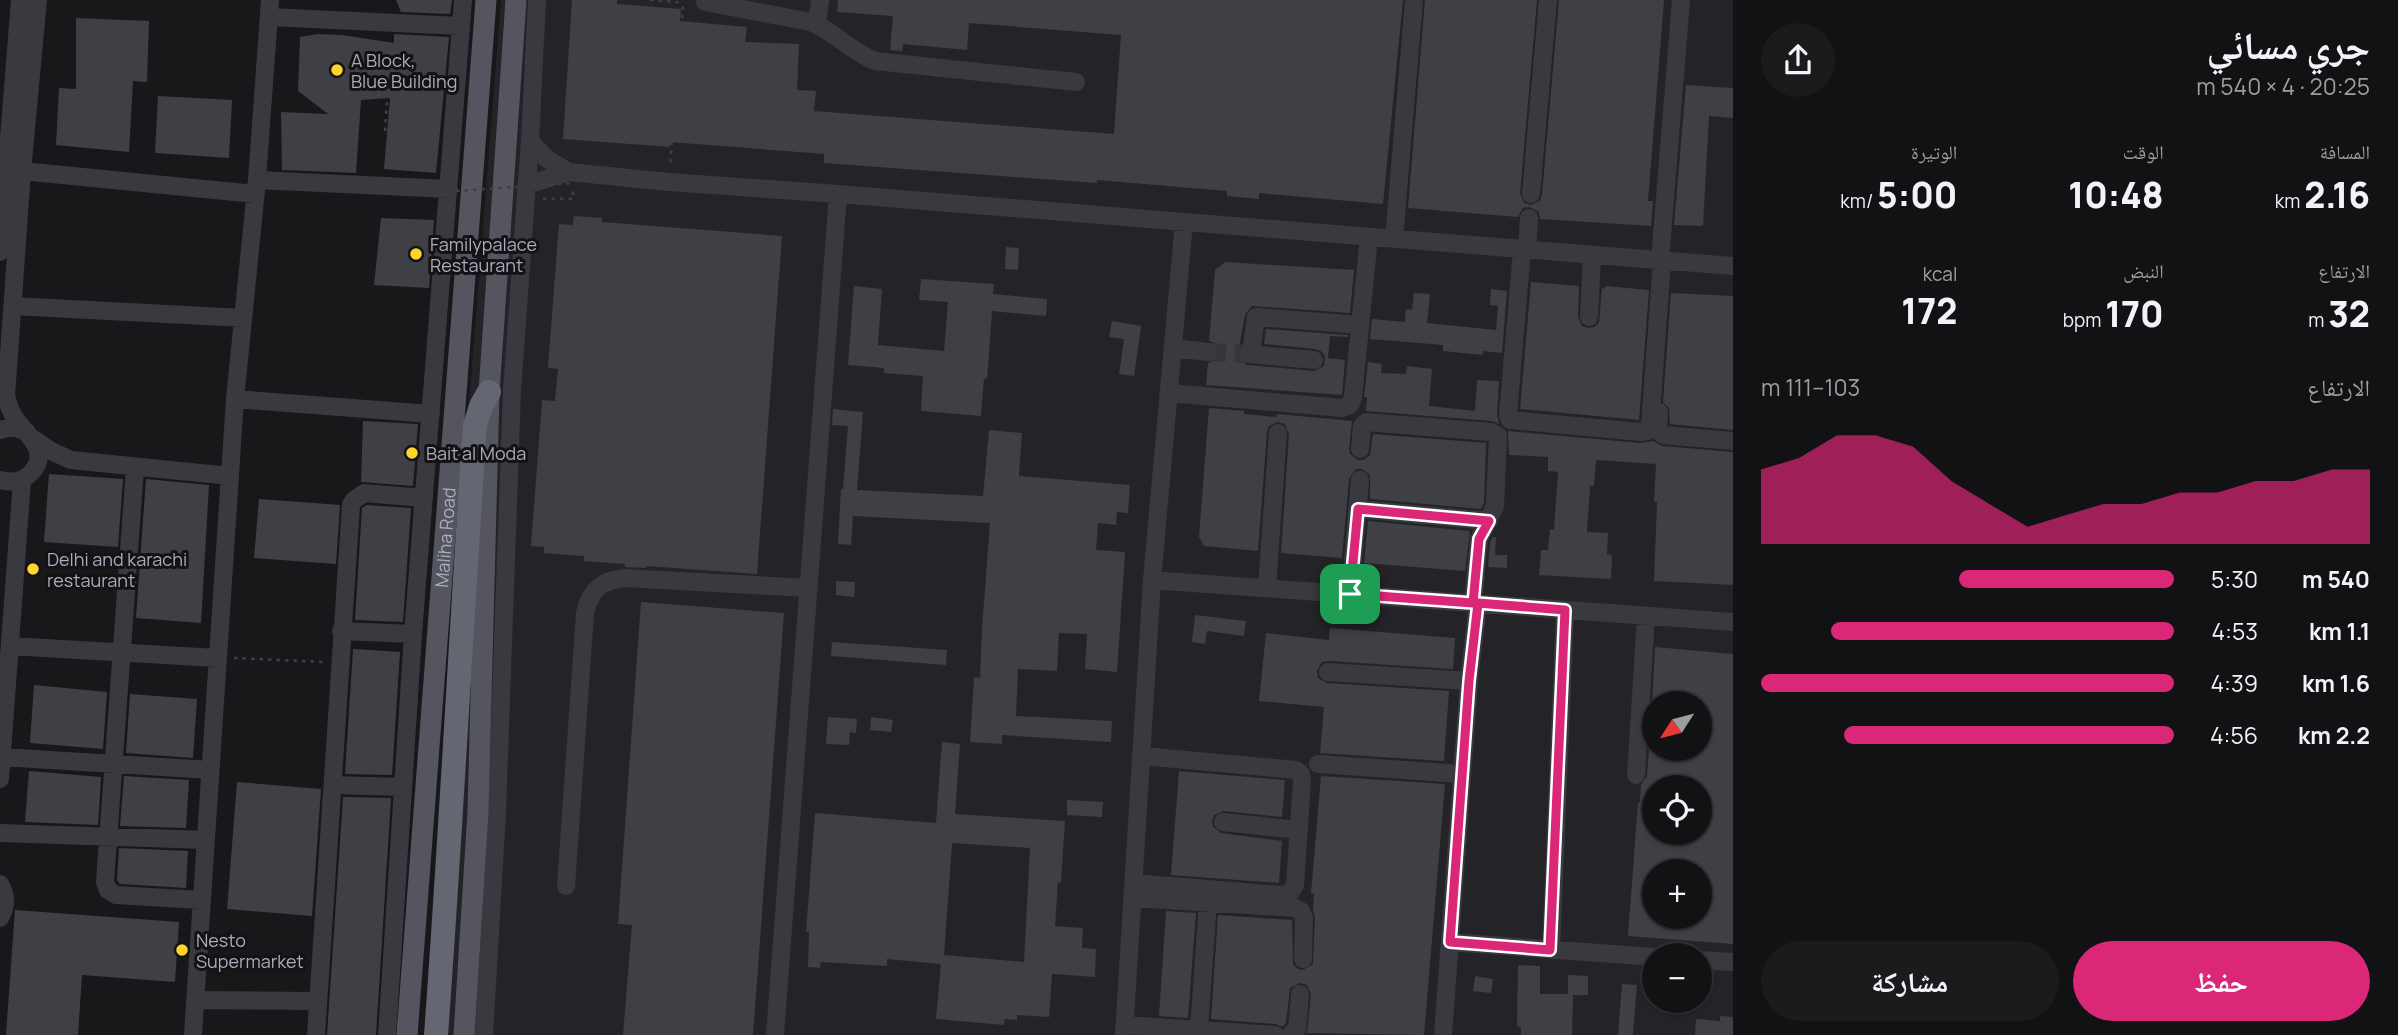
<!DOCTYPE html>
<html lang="ar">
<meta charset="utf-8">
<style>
body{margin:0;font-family:Manrope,"Noto Naskh Arabic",sans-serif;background:#1b1b1d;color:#f1f3f6;direction:rtl;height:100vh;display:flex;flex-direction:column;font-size:26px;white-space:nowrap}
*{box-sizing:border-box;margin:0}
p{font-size:23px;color:#9c9ea0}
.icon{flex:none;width:38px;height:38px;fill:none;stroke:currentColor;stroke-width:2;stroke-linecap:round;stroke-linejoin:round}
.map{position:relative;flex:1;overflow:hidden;direction:ltr}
.side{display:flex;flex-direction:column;background:#121214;width:665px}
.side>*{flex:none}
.needle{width:46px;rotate:234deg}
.controls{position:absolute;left:1642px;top:691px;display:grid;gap:14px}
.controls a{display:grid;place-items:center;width:70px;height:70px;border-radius:50%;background:#121214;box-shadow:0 2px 5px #0004,0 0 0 2px #313234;font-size:35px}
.pin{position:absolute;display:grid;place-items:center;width:60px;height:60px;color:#fff;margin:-30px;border-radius:14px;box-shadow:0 4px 10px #0006}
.round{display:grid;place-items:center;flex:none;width:74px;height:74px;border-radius:37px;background:#1b1b1d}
.head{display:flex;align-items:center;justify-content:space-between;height:119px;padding:0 28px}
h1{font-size:38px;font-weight:800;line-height:52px}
.figures{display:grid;grid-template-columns:repeat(3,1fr);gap:10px;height:119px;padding:7px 28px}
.figures div{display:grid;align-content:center}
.figures b{font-size:35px;font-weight:800}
.figures small{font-size:19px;font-weight:400}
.figures p{font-size:19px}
.chart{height:196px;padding:14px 28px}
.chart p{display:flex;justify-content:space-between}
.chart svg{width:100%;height:126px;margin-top:7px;fill:#db2777;opacity:.7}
.button{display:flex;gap:14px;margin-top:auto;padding:14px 28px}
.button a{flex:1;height:80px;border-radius:42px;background:#db2777;color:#fff;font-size:28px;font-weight:800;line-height:80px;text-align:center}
.button a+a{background:#1b1b1d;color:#f1f3f6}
ul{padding:0 28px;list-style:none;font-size:23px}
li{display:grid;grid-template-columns:112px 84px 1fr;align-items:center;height:52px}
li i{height:18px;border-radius:9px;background:#db2777}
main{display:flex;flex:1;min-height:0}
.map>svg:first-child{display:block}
</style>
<main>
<section class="side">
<div class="head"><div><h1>جري مسائي</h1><p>20:25 · 4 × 540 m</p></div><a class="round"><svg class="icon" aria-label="share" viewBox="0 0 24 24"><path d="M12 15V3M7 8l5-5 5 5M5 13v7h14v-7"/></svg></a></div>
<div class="figures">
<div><p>المسافة</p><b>2.16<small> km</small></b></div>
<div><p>الوقت</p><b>10:48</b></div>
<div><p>الوتيرة</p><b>5:00<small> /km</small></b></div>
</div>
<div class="figures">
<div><p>الارتفاع</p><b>32<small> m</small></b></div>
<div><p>النبض</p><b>170<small> bpm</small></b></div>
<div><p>kcal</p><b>172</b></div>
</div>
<div class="chart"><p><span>الارتفاع</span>103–111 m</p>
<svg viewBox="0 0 160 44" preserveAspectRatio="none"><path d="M0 44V18L10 14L20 6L30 6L40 10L50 22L60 30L70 38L80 34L90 30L100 30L110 26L120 26L130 22L140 22L150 18L160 18V44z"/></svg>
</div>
<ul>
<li><b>540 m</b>5:30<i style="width:52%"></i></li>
<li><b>1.1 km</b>4:53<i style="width:83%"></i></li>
<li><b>1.6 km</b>4:39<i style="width:100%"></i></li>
<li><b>2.2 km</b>4:56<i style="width:80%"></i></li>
</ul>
<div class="button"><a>حفظ</a><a>مشاركة</a></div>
</section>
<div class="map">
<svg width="1733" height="1035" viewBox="0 0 1733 1035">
<rect width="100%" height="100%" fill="#18181b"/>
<path fill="#242428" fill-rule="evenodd" d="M501,0H1733V1035H430L464,468ZM1654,704H1699V749H1654ZM1654,788H1699V833H1654ZM1654,872H1699V917H1654ZM1654,956H1699V1001H1654Z"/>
<path fill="#3f4045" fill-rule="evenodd" d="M396,0H452L450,14L401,12Z
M572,0H617V4L681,9L680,21L747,27L745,42L799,44L797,90L816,91L814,111L1114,134L1121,35L969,23L967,50L903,44L902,51L890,50L893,16L837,12L838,0H1403L1383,204L1259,193V199L1227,196V191L1097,180V183L824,163V154L670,142V147L563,139Z
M1425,0H1537L1520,193L1524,203L1531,205L1540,201L1542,195L1559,0H1664L1648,201H1653L1651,226L1540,219L1539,212L1530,207L1523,208L1518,217L1408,208Z
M76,18L149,21L147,82L133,81L129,152L56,145L59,88L76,89Z
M317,34L342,35L394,43V34L449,37L436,173L384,169L390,98L361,100L356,173L282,170L281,112L328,114L298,91L300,37Z
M1686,85L1733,88V118L1709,116L1703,226L1674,225Z
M158,96L232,100L229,158L155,153Z
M574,216L602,218V222L782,236L757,574L647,566L646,568L625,567V564L584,561V556L544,553V547L531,546L542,400L555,401L558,369L548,368L559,224L573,225Z
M381,218L434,220L429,288L374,285Z
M1006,247L1019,248L1018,270L1005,269Z
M1225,262L1354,270L1350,313L1252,306L1245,315L1238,352L1239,359L1247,365L1314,371L1324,366L1325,356L1321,351L1315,349L1264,344L1266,329L1348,335V337L1330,336L1328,358L1345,360L1342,395L1206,385L1208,363L1217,359L1219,353L1215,343L1209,341L1215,270Z
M921,279L994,284L993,294L1047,299L1046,316L992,311L989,354L987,379L984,378L981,416L921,411L923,376L884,373V368L848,365L854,286L882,289L878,345L944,351L948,302L919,300Z
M1531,282L1579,286L1578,317L1582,326L1588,328L1594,327L1599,323L1602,288L1605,289V286L1649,290L1639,420L1520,409Z
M1491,289L1507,291L1502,353L1483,351V355L1443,351V345L1370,339L1372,319L1405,322L1406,309L1412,310L1414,293L1430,294L1427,323L1496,330L1498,306L1490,305Z
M1671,293L1733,296V430L1670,424L1669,408L1663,402Z
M1112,321L1141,326L1134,376L1119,374L1124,339L1109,337Z
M1368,362L1382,364L1381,373L1406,374L1407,366L1432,369L1429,406L1475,411L1477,380L1499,381L1497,414L1499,424L1492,421L1366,411L1367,397H1364Z
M1209,408L1244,411V414L1276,417L1277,414L1352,421L1349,449L1350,454L1358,460H1364L1370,455L1373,434L1486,443L1484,503L1481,509L1370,499V475L1362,469H1356L1349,479L1342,558L1281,553L1289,434L1285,424L1278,422L1269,426L1267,432L1258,551L1204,546L1199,537Z
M833,409L863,412L857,490L983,496L989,430L1022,433L1019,476L1130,485L1128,513L1117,512L1116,525L1098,523L1096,550L1125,552L1117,672L1085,669L1087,634L1059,633L1057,671L1018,669L1016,716L1112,721L1111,742L1002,735V744L970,742L974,677L980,678L982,628L990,523L853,516L851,545L838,544L841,489H843L848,426L832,425Z
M363,421L418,424L413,486L361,482Z
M1508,431L1640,443L1653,441L1662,446L1733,452V585L1654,581L1657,502H1654L1656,464L1596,460L1594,486H1590L1587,532L1608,533L1607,554L1612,555L1611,579L1539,575L1541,550H1548L1550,529L1554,530L1558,472L1548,471V457L1509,455Z
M49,474L123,479L118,547L44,542Z
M146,479L209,485L201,623L136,618Z
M259,499L340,505L336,564L254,558Z
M367,505L411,508L403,622L355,620L362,508Z
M1368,521L1470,531L1465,571L1364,563Z
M1493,537H1496L1495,555H1507V568L1488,567L1490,542Z
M836,581L855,582L854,597L836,595Z
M641,602L784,613L753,1035H623L632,925L618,924Z
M1195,615L1246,621L1244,636L1207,631L1205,644L1192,642Z
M1330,628L1455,638L1453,669L1329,661L1322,662L1317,671L1318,678L1327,683L1449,691L1444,761L1320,753L1324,707L1259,701L1266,633L1329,640Z
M832,642L947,650L946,665L831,656Z
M1655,647L1733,654V944L1628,936L1638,802L1640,803L1641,785L1647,776L1649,749H1699V704H1652ZM1654,781L1699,785V833H1654ZM1654,872H1699V917H1654Z
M353,649L400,652L392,775L345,774Z
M34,685L107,692L103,749L30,743Z
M130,694L197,699L193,758L126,753Z
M828,717L857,719L856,733L850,732L849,745L826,744Z
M871,717L893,720L891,732L870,730Z
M942,742L960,744L955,814L1065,821L1061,883L1058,882L1055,926L1083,928L1082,948L1096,949L1095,977L1052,974L1049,1017L1017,1015V1020L1005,1019L1004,1025L936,1019L941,964L887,959V966L821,962L820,968L808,967L809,932H806L815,813L936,823ZM952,843L1030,848L1024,962L944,955Z
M29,771L101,777L98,825L25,822Z
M1179,771L1285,780L1282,817L1224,811L1214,815L1212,822L1213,827L1221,833L1282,841L1279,883L1171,875Z
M124,776L189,780L186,828L120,826Z
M1321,776L1445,784L1424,1035L1307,1033L1311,994L1307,985L1300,983L1290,988L1286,1023L1282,1027L1276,1024L1211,1019L1218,915L1292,920L1293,964L1298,969L1303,970L1313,964L1315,918L1313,910L1314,894L1311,893Z
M237,782L321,789L312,916L227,909Z
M343,797L391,798L376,1035H327Z
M1067,800L1103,802L1102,817L1067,815Z
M119,848L188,851L186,888L120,884L117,880Z
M15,910L179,922L175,982L82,975L78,1035H6Z
M1166,911L1196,913L1188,1018L1159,1016Z
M1518,965L1540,966V994H1568V975L1588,976V995H1573L1572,1035H1521V1027L1517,1026Z
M1475,976L1493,979L1491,993L1473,991Z
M1622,984L1637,985L1633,1035H1618Z
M1720,1016L1733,1017V1035H1695L1696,1019L1720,1021Z"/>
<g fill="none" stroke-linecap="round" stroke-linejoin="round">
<path stroke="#35363b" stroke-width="18" stroke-dasharray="18 9" stroke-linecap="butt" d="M1208,352L1249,354"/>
<path stroke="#3f4047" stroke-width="2.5" stroke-dasharray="3.5 5" stroke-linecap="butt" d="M650,0L677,2L683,8L670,165
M385,131L391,38
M543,199H573V190
M234,658L325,662"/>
<path stroke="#393940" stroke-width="18" d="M705,2L811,22C834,31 851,52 875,61L1076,82
M269,17L461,26
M817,25L820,0
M530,141L547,159L569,172
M22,171L255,194
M257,180L449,189
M527,185L569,172L669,182L838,194L1733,266
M1531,194L1548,0
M1394,239L1414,0
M1522,250L1508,415L1510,420L1641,432L1647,431L1650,426L1662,261
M1527,251L1529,218
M0,252L20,0
M1660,261L1681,0
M13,306L243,318
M1589,317L1592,256
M1173,348L1208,352
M1249,354L1314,360
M1251,354L1256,317L1360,325
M1169,393L1342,408L1350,405L1353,397L1369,237
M235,399L431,414
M1659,412L1658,430L1663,435L1733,441
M0,430L12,427L27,432
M34,439L51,451L71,460L230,476
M1360,449L1362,426L1366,422L1491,432L1498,436L1495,506L1479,539L1473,603
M135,468L105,882L108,890L116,895L201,900
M0,480C11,483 22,482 31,473C50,453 29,437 17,421C11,414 8,404 6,396L22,171L38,0
M1358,509L1489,521
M1152,580L1733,622
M1267,587L1278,433
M1350,595L1360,480
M341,631L413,634
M10,646L217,658
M1328,672L1469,681
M2,757L210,770
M1318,764L1462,774
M1636,775L1646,616
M0,779L22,480
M333,785L403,787
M1223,822L1299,830
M0,833L205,840
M1134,883L1281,895L1290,893L1295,885L1302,781L1301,774L1296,770L1142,756
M0,884C7,896 7,906 0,918
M566,886L585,613C590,590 602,580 625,578L807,588
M1133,898L1295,908L1301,911L1304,918L1303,959
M1450,942L1654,957
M1551,950L1565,610
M1699,960L1733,962
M195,1000L318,1001
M1125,1025L1275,1035
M1199,1029L1208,902
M193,1035L235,399L257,180L270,0
M316,1035L351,505L354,500L364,493L424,498
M387,1035L413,634L463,0
M484,1035L497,812L512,391L530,141L537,0
M775,1035L838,194
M1124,1035L1152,580L1184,222
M1290,1035L1297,1029L1300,994
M1443,1035L1469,681L1478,603"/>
<g stroke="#54555f" stroke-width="21">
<path id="s1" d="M407,1035L486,0"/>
<path d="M464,1035L478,812L489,392L516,0"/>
</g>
<path stroke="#646671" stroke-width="24" d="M436,1035C451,832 461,628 475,425L481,406L489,392"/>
<path stroke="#3f4047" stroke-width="2.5" stroke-dasharray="3.5 5" stroke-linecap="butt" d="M456,191L573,183"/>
</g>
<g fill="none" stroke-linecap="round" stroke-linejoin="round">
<defs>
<path id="route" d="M1350,594L1473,603H1478L1469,681L1450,942L1550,950L1565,610L1478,603H1473L1479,539L1489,521L1358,509L1350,594"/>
</defs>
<use href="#route" stroke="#fff" stroke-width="14"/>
<use href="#route" stroke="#db2777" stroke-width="9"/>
</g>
<g fill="#ffd52c" stroke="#131316" stroke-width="2.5">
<circle cx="337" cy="70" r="7"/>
<circle cx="416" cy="254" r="7"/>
<circle cx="412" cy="453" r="7"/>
<circle cx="33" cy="569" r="7"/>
<circle cx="182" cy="950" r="7"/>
</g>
<g text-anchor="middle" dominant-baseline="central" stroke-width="6" stroke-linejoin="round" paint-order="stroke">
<g font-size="18" fill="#a9acbb" stroke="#131316" text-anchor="start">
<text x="351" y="60">A Block,<tspan x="351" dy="21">Blue Building</tspan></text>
<text x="430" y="244">Familypalace<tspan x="430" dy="21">Restaurant</tspan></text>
<text x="426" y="453">Bait al Moda</text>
<text x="47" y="559">Delhi and karachi<tspan x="47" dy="21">restaurant</tspan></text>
<text x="196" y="940">Nesto<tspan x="196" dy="21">Supermarket</tspan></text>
</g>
<g font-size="18" fill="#a9acbb" stroke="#131316">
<text stroke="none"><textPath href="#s1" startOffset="499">Maliha Road</textPath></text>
</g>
</g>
</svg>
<div class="controls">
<a><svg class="needle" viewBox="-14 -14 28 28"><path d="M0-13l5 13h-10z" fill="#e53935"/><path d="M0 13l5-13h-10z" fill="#9c9ea0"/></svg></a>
<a><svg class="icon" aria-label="locate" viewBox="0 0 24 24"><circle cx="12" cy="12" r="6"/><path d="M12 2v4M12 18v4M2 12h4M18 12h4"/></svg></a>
<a>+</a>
<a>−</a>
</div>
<div class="pin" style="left:1350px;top:594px;background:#1e9e55"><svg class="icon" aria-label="arrive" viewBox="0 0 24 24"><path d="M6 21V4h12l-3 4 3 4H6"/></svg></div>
</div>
</main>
